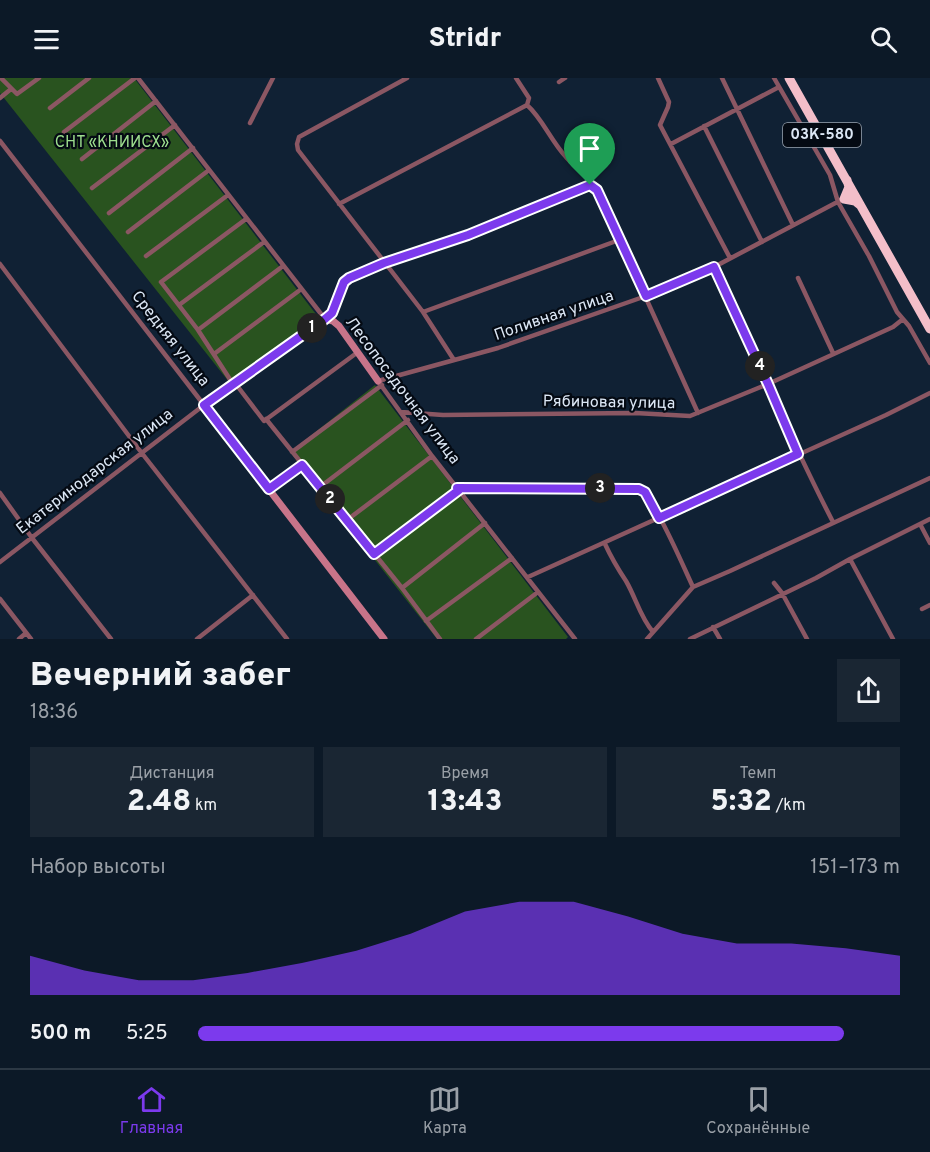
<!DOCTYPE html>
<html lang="ru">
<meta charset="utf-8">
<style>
body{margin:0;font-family:Overpass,sans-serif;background:#1a2633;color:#f1f3f6;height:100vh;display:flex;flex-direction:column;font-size:22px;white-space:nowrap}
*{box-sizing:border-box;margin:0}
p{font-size:20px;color:#9aa0a7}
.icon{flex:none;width:33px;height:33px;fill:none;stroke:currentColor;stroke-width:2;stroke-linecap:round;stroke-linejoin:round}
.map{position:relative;height:561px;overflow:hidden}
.side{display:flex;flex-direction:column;background:#0c1927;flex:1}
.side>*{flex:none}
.pin{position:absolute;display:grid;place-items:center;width:51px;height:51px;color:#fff;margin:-62px -26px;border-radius:50% 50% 50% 0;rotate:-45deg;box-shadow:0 0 6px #0007}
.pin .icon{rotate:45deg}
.km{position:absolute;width:30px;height:30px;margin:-15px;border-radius:50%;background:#222;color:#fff;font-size:16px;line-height:30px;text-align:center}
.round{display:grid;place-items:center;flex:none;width:63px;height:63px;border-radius:0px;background:#1a2633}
.head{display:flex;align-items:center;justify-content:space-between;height:102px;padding:0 30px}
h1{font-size:33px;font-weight:800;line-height:45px}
.stats{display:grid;grid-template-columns:repeat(3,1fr);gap:9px;height:102px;padding:6px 30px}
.stats div{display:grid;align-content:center;border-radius:0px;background:#1a2633;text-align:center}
.stats b{font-size:30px;font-weight:800}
.stats small{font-size:16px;font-weight:400}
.stats p{font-size:16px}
.chart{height:168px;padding:12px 30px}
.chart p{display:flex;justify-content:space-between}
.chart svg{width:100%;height:108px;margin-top:6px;fill:#7c3aed;opacity:.7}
ul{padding:0 30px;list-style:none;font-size:20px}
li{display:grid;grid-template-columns:96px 72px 1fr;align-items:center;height:45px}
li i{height:15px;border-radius:8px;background:#7c3aed}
header{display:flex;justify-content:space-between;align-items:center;height:78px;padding:0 30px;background:#0c1927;font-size:27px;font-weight:800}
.dock{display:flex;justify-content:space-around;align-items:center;height:84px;border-top:2px solid #2c3844;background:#0c1927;font-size:16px;color:#9aa0a7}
.dock a{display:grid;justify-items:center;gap:3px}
.dock .on{color:#7c3aed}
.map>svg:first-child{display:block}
</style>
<header><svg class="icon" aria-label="menu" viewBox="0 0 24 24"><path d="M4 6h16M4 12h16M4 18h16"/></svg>Stridr<svg class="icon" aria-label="search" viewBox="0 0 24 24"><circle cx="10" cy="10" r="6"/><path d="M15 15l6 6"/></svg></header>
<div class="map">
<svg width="930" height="561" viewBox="0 0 930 561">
<rect width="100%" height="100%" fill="#102134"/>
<path fill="#29531f" d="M0,0H134L322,244L233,309L0,15Z
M375,307L568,559L566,561H437L290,374Z"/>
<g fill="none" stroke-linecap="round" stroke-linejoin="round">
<path stroke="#8b5763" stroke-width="4.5" d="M1,0L17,16L39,0
M138,0L325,241L332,235L344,204L349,200L383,185L468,157L588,107H593L597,112L698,335
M407,0L299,59L297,66L298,72L423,234L454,282
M516,0L529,20L527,27
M658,0L669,24L668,29L660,47L730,180
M722,0L793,147
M774,0L830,97L838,124L869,178L897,234L909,248L930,285
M559,4L565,0
M0,20L11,11
M527,27C542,40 551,63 566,79C573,88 589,95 590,107
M50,30L89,0
M250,45L273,0
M704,48L762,164
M64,54L135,0
M0,63L204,327L0,484
M671,66L779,9
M82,81L156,23
M92,110L175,47
M339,126L527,27
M109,135L193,70
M128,154L209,92
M146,178L228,117
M0,186L141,374L287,561
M714,189C753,274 790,361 833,444
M798,200L833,275
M179,227L264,164
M423,234L619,162
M198,252L283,188
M214,276L300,212
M235,305L264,343L358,274
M233,306L198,252L161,204L246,141
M401,334L443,337L635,335L690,338L768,306L893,249L903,241
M266,341L402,510L440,561
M292,374L382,307
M320,409L408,342
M457,410L639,411C655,421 683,488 693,509
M269,411L302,387
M0,415L32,460L111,561
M347,442L432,378
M920,446L930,465
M605,466C611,479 618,491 626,503C636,520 640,539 653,554
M374,476L459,412
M850,481L930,441
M528,499L886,337L930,315
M774,505L782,515L807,561
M402,510L485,445
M0,521L31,561
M922,531L930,527
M426,543L512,480
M713,549L720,561
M19,561L26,555
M197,561L253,517
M476,561L538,514
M575,561L432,378L378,303L498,270L646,218L714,189L843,121
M647,561L693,509L730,493L930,400
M690,561L816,500L850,481L893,561"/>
<path stroke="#c87489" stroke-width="7" d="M378,303L339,248L333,243L325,241L204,327L384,561"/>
<path stroke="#f3bec9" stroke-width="9" d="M789,0L930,251
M847,102L849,109L844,121L855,123L860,127"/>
</g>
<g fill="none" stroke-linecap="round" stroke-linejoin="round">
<defs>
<path id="route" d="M590,107L597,112L646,218L714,189L768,306L798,376L659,440L645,414L639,411L457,410L459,412L374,476L302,387L269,411L204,327L325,241L332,235L344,204L349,200L384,185L468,157Z"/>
</defs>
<use href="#route" stroke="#fff" stroke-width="12"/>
<use href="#route" stroke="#7c3aed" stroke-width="8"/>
</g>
<g text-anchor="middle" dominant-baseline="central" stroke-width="4.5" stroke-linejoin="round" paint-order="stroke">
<rect fill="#040a13" stroke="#9ba5b1" stroke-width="1.5" x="783" y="45" width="78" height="24" rx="4.5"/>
<g font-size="15" font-weight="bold" fill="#dce7f5">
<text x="822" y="57">03К-580</text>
</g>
<g font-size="16" fill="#9dde8e" stroke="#040a13">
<text x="112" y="65">СНТ «КНИИСХ»</text>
</g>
<g font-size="16" fill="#dce7f5" stroke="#040a13">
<text transform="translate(554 238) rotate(-19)">Поливная улица</text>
<text transform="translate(170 261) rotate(52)">Средняя улица</text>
<text transform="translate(402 313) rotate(53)">Лесопосадочная улица</text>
<text transform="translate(609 325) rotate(1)">Рябиновая улица</text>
<text transform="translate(95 394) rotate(-38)">Екатеринодарская улица</text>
</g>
</g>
</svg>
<div class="pin" style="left:590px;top:107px;background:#1e9e55"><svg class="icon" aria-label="arrive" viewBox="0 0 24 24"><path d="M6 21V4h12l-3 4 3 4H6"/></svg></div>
<b class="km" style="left:312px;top:250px">1</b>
<b class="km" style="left:330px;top:421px">2</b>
<b class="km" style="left:600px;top:410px">3</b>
<b class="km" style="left:760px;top:288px">4</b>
</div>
<section class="side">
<div class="head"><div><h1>Вечерний забег</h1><p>18:36</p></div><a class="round"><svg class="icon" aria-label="share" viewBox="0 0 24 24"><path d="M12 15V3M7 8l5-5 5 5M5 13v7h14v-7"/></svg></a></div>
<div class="stats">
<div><p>Дистанция</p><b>2.48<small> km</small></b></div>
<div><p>Время</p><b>13:43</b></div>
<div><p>Темп</p><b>5:32<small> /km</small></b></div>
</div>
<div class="chart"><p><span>Набор высоты</span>151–173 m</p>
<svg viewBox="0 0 160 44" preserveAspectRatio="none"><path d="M0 44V28L10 34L20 38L30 38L40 35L50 31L60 26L70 19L80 10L90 6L100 6L110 12L120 19L130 23L140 23L150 25L160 28V44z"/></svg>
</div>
<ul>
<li><b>500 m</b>5:25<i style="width:92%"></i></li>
</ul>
</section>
<nav class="dock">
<a class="on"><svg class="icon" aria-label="home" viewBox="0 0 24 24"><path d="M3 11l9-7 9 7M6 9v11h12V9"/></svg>Главная</a>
<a><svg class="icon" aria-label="map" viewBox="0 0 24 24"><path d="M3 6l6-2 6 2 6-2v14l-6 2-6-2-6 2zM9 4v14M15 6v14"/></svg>Карта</a>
<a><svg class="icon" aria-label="saved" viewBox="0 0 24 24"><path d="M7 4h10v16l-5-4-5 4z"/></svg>Сохранённые</a>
</nav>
